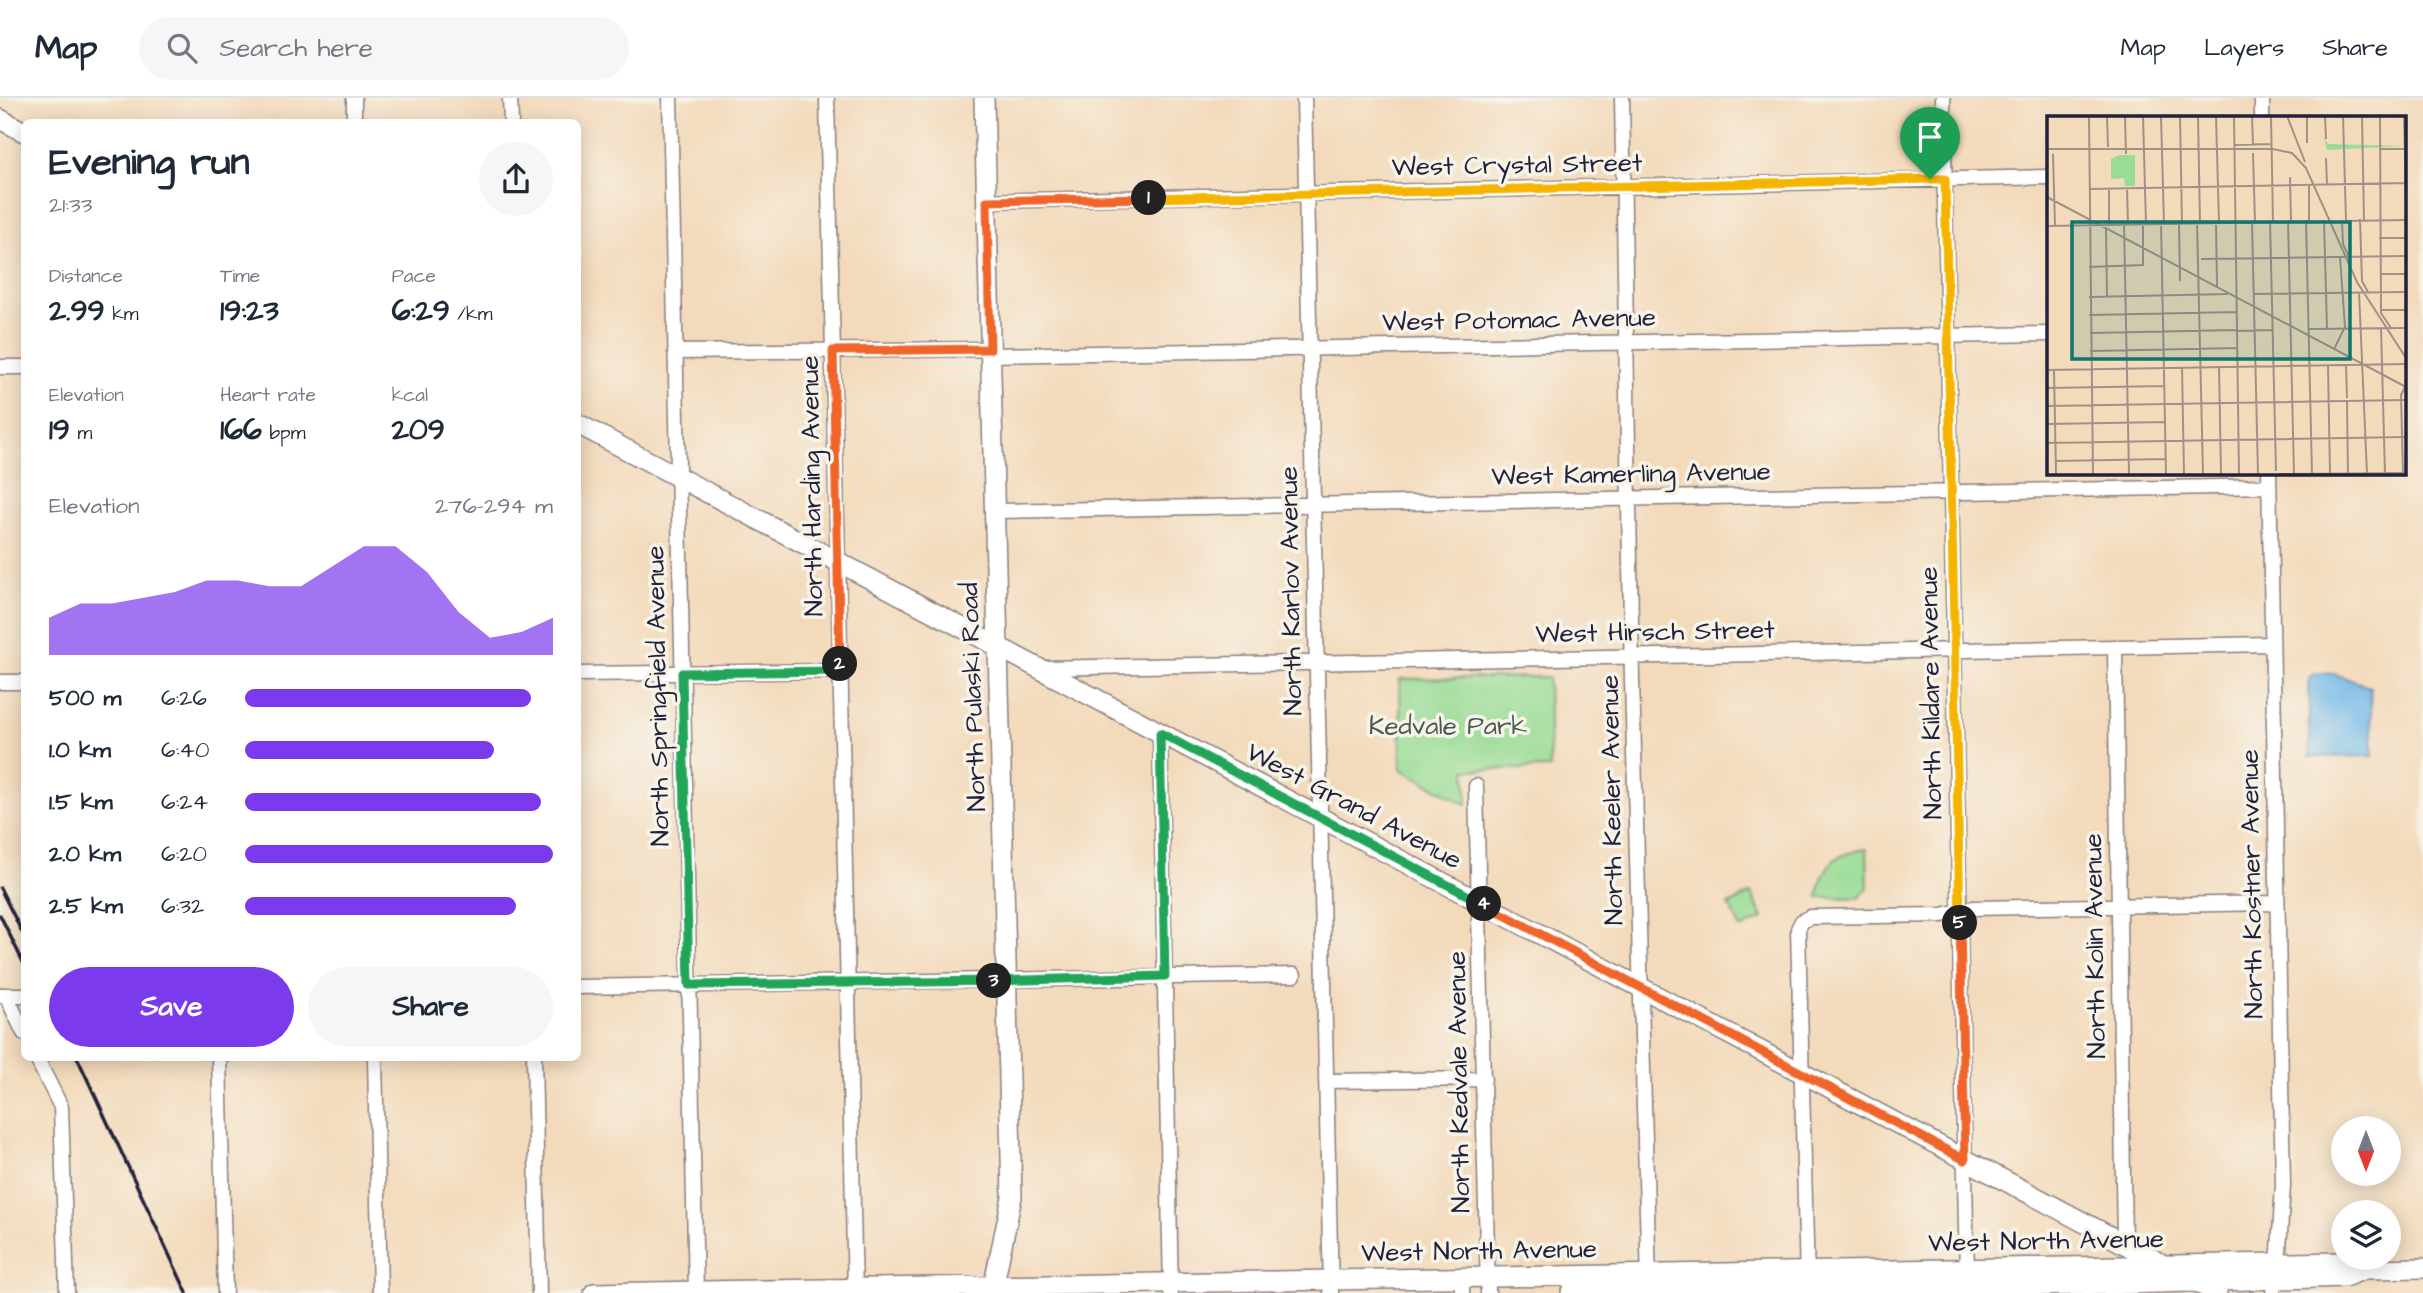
<!DOCTYPE html>
<meta charset="utf-8">
<style>
body{margin:0;font-family:"Architects Daughter",sans-serif;background:#f6f6f7;color:#1f2937;height:100vh;display:flex;flex-direction:column;font-size:26px;white-space:nowrap}
*{box-sizing:border-box;margin:0}
p{font-size:23px;color:#747a83}
.icon{flex:none;width:38px;height:38px;fill:none;stroke:currentColor;stroke-width:2;stroke-linecap:round;stroke-linejoin:round}
.map{position:relative;flex:1;overflow:hidden}
.side{position:absolute;left:21px;top:21px;width:560px;height:942px;display:flex;flex-direction:column;background:#fff;border-radius:10px;box-shadow:0 4px 18px #0003}
.side>*{flex:none}
.needle{width:46px;rotate:180deg}
.controls{position:absolute;left:2331px;top:1018px;display:grid;gap:14px}
.controls a{display:grid;place-items:center;width:70px;height:70px;border-radius:50%;background:#fff;box-shadow:0 4px 18px #0003;font-size:35px}
.pin{position:absolute;display:grid;place-items:center;width:60px;height:60px;color:#fff;margin:-72px -30px;border-radius:50% 50% 50% 0;rotate:-45deg;box-shadow:0 0 7px #0007}
.pin .icon{rotate:45deg}
.km{position:absolute;width:35px;height:35px;margin:-18px;border-radius:50%;background:#222;color:#fff;font-size:19px;line-height:35px;text-align:center}
.round{display:grid;place-items:center;flex:none;width:74px;height:74px;border-radius:37px;background:#f6f6f7}
.overview{display:flex;align-items:center;justify-content:space-between;height:119px;padding:0 28px}
h1{font-size:38px;font-weight:700;line-height:52px}
.stats{display:grid;grid-template-columns:repeat(3,1fr);gap:10px;height:119px;padding:7px 28px}
.stats div{display:grid;align-content:center}
.stats b{font-size:30px;font-weight:700}
.stats small{font-size:19px;font-weight:400}
.stats p{font-size:19px}
.chart{height:196px;padding:14px 28px}
.chart p{display:flex;justify-content:space-between}
.chart svg{width:100%;height:126px;margin-top:7px;fill:#7c3aed;opacity:.7}
.action{display:flex;gap:14px;margin-top:auto;padding:14px 28px}
.action a{flex:1;height:80px;border-radius:42px;background:#7c3aed;color:#fff;font-size:28px;font-weight:700;line-height:80px;text-align:center}
.action a+a{background:#f6f6f7;color:#1f2937}
ul{padding:0 28px;list-style:none;font-size:23px}
li{display:grid;grid-template-columns:112px 84px 1fr;align-items:center;height:52px}
li i{height:18px;border-radius:9px;background:#7c3aed}
header{display:flex;align-items:center;gap:42px;box-sizing:border-box;height:98px;padding:0 35px;background:#fff;border-bottom:2px solid #e0e1e3}
header strong{font-size:33px}
nav{display:flex;gap:38px;margin-inline-start:auto;font-size:24px}
.search{width:490px;height:63px;background:#f6f6f7;display:flex;align-items:center;gap:18px;box-sizing:border-box;padding:0 24px;border-radius:38px;color:#747a83;font-size:26px}
.map>svg:first-child{display:block}
</style>
<header>
<strong>Map</strong>
<div class="search"><svg class="icon" aria-label="search" viewBox="0 0 24 24"><circle cx="10" cy="10" r="6"/><path d="M15 15l6 6"/></svg>Search here</div>
<nav><a>Map</a><a>Layers</a><a>Share</a></nav>
</header>
<div class="map">
<svg width="2423" height="1195" viewBox="0 0 2423 1195">
<rect width="100%" height="100%" fill="#f7f3e8"/>
<filter id="ink" filterUnits="userSpaceOnUse"><feTurbulence type="fractalNoise" baseFrequency=".0143" numOctaves="2"/><feDisplacementMap in="SourceGraphic" scale="14" xChannelSelector="R" yChannelSelector="G"/><feConvolveMatrix kernelMatrix="1 2 1 2 8 2 1 2 1" color-interpolation-filters="sRGB"/></filter>
<filter id="wash" filterUnits="userSpaceOnUse"><feTurbulence type="fractalNoise" baseFrequency=".00686" numOctaves="4" result="noise"/><feDisplacementMap in="SourceGraphic" scale="28" xChannelSelector="R" yChannelSelector="G"/><feGaussianBlur stdDeviation="1.57" result="paint"/><feColorMatrix in="noise" values="0 0 0 0 0 0 0 0 0 0 0 0 0 0 0 0 0 1.4 0 .05"/><feComposite in="paint" operator="in"/></filter>
<g filter="url(#wash)">
<rect width="100%" height="100%" fill="#f3dabb"/>
<path fill="#99dc95" stroke="#5e7f68" stroke-width="2" d="M1548,579L1550,670L1466,672L1467,707L1401,671L1400,581Z
M1867,751L1868,790L1859,800L1818,799C1823,765 1834,756 1867,751Z
M1751,795L1763,820L1741,831L1729,807Z"/>
<path fill="#71b8e9" stroke="#4a6d92" stroke-width="2" d="M2316,575L2335,576L2370,589L2373,658L2310,659L2309,580Z"/>
</g>
<g filter="url(#ink)">
<g fill="none" stroke-linecap="round" stroke-linejoin="round">
<defs>
<path id="minor" d="M354,0V24
M510,0L511,24
M670,0L696,1195
M827,0L855,1195
M1304,0L1331,1195
M1622,0L1632,582L1649,1185
M1943,0L1967,1178
M2262,0V19
M987,103L2048,79
M675,254L991,251
M991,257L2048,236
M0,269H24
M2269,374L2283,1087L2279,1152L2273,1195
M995,413L2269,388
M2115,550L2124,1146
M1043,570L2272,546
M578,576L841,573
M0,584H24
M1160,635L1171,1195
M1476,688L1488,1195
M578,889L1294,877
M0,897H24
M6,897L24,935
M36,959L61,1009L67,1195
M219,959L225,1195
M375,959L380,1195
M534,959L539,1195
M1326,983L1484,981
M1462,1180V1195
M1807,1183L1798,831L1802,823L1810,819L1942,817L1973,810L2277,805"/>
<path id="major" d="M984,0L1012,1099L992,1195
M0,21L24,34
M578,326L2217,1195
M594,1195L2343,1164L2365,1171L2423,1170
M1571,1195L2097,1187L2344,1179L2365,1171"/>
</defs>
<use href="#minor" stroke="#8a7e7b" stroke-width="17"/>
<use href="#major" stroke="#8a7e7b" stroke-width="22"/>
<use href="#minor" stroke="#fff" stroke-width="14"/>
<use href="#major" stroke="#fff" stroke-width="19"/>
<path stroke="#22223b" stroke-width="3.5" d="M0,790L24,838
M0,817L24,866
M77,959L187,1195"/>
</g>
</g>
<g fill="none" stroke-linecap="round" stroke-linejoin="round" filter="url(#ink)">
<defs>
<path id="split-1" d="M1149,100L1930,81"/>
<path id="split-2" d="M840,566L833,253L990,251L987,103L1149,100"/>
<path id="split-3" d="M840,566L841,573L682,575L689,887L994,883"/>
<path id="split-4" d="M994,883L1165,878L1160,635L1484,806"/>
<path id="split-5" d="M1484,806L1965,1062L1960,825"/>
<path id="split-6" d="M1930,81H1945L1960,825"/>
</defs>
<use href="#split-1" stroke="#fff" stroke-width="14"/>
<use href="#split-2" stroke="#fff" stroke-width="14"/>
<use href="#split-3" stroke="#fff" stroke-width="14"/>
<use href="#split-4" stroke="#fff" stroke-width="14"/>
<use href="#split-5" stroke="#fff" stroke-width="14"/>
<use href="#split-6" stroke="#fff" stroke-width="14"/>
<use href="#split-1" stroke="#f5b400" stroke-width="9"/>
<use href="#split-2" stroke="#f0652b" stroke-width="9"/>
<use href="#split-3" stroke="#22a559" stroke-width="9"/>
<use href="#split-4" stroke="#22a559" stroke-width="9"/>
<use href="#split-5" stroke="#f0652b" stroke-width="9"/>
<use href="#split-6" stroke="#f5b400" stroke-width="9"/>
</g>
<g text-anchor="middle" dominant-baseline="central" stroke-width="7" stroke-linejoin="round" paint-order="stroke">
<g font-size="26" fill="#22223b" stroke="#f7f3e8">
<text transform="translate(1517 67) rotate(-1)">West Crystal Street</text>
<text transform="translate(1519 222) rotate(-1)">West Potomac Avenue</text>
<text transform="translate(1631 376) rotate(-1)">West Kamerling Avenue</text>
<text transform="translate(812 388) rotate(-91)">North Harding Avenue</text>
<text transform="translate(1291 493) rotate(-91)">North Karlov Avenue</text>
<text transform="translate(1655 534) rotate(-1)">West Hirsch Street</text>
<text transform="translate(1931 595) rotate(-91)">North Kildare Avenue</text>
<text transform="translate(658 598) rotate(-91)">North Springfield Avenue</text>
<text transform="translate(973 599) rotate(-92)">North Pulaski Road</text>
<text transform="translate(1612 702) rotate(-91)">North Keeler Avenue</text>
<text transform="translate(1354 708) rotate(28)">West Grand Avenue</text>
<text transform="translate(2252 786) rotate(-91)">North Kostner Avenue</text>
<text transform="translate(2095 848) rotate(-91)">North Kolin Avenue</text>
<text transform="translate(1459 984) rotate(-91)">North Kedvale Avenue</text>
<text transform="translate(2046 1143) rotate(-1)">West North Avenue</text>
<text transform="translate(1479 1153) rotate(-1)">West North Avenue</text>
</g>
<g font-size="26" fill="#465a56" stroke="#f7f3e8">
<text x="1448" y="628">Kedvale Park</text>
</g>
</g>
<g transform="translate(2047 18)">
<rect width="359" height="359" fill="#f3dabb"/>
<path d="M277,22L281,28L357,30L280,34ZM72,39H88V70H78L77,62L64,63V43Z" fill="#99dc95"/>
<path fill="none" stroke="#9f9088" stroke-width="2" d="M42,0L46,358M60,0L61,31M78,0L79,38M96,0L99,109M114,0L117,108M133,0L135,108M151,0L153,108M169,0L172,107M187,0L192,358M205,0L206,29M224,0L226,107M240,0L258,46M260,0V27M278,0L279,23M296,0L299,105M315,0L317,105M333,0L334,197L344,212M357,0L359,89M188,29L224,28M0,33H226L245,37L259,52L310,166L359,242M334,33H358M206,37L208,107M6,38L8,109M279,42L280,69M243,61L244,106M262,69V106M62,72V109M80,72L81,109M43,73L359,67M0,81L359,271M313,103L315,165L321,176M241,104L247,358M259,104L265,358M277,104L280,213M295,104L296,128L302,141M223,105L229,355M114,106L119,358M132,106L133,165M150,106L156,358M169,106L170,171M205,106L211,358M77,107L82,358M0,110L359,104M59,112L60,180M332,122H359M154,143L359,140M42,151L96,149V107M333,158H359M312,176L320,358M206,178L359,176M42,181L181,178M334,194H359M42,199L189,196M334,212L338,358M262,213L359,212M189,215L225,214M43,217L189,214M287,233L298,211L293,141M43,235L190,232M281,249L283,358M299,249L300,282M172,250L174,358M135,251L137,358M0,254L359,248M7,254L9,358M0,272L117,270M300,285L301,358M0,290L359,284M0,308L118,306M0,327L359,321M9,345L119,343M232,358L359,357M356,358L354,279L358,271"/>
<path fill="#0f766e" fill-opacity="0.15" stroke="#0f766e" stroke-width="3.5" d="M25,106H303V243H25Z"/>
<rect width="359" height="359" fill="none" stroke="#22223b" stroke-width="3.5"/>
</g>
</svg>
<div class="controls">
<a><svg class="needle" viewBox="-14 -14 28 28"><path d="M0-13l5 13h-10z" fill="#e53935"/><path d="M0 13l5-13h-10z" fill="#747a83"/></svg></a>
<a><svg class="icon" aria-label="layers" viewBox="0 0 24 24"><path d="M12 4l9 5-9 5-9-5zM3 14l9 5 9-5"/></svg></a>
</div>
<div class="pin" style="left:1930px;top:81px;background:#1e9e55"><svg class="icon" aria-label="arrive" viewBox="0 0 24 24"><path d="M6 21V4h12l-3 4 3 4H6"/></svg></div>
<b class="km" style="left:1149px;top:100px">1</b>
<b class="km" style="left:840px;top:566px">2</b>
<b class="km" style="left:994px;top:883px">3</b>
<b class="km" style="left:1484px;top:806px">4</b>
<b class="km" style="left:1960px;top:825px">5</b>
<section class="side">
<div class="overview"><div><h1>Evening run</h1><p>21:33</p></div><a class="round"><svg class="icon" aria-label="share" viewBox="0 0 24 24"><path d="M12 15V3M7 8l5-5 5 5M5 13v7h14v-7"/></svg></a></div>
<div class="stats">
<div><p>Distance</p><b>2.99<small> km</small></b></div>
<div><p>Time</p><b>19:23</b></div>
<div><p>Pace</p><b>6:29<small> /km</small></b></div>
</div>
<div class="stats">
<div><p>Elevation</p><b>19<small> m</small></b></div>
<div><p>Heart rate</p><b>166<small> bpm</small></b></div>
<div><p>kcal</p><b>209</b></div>
</div>
<div class="chart"><p><span>Elevation</span>276–294 m</p>
<svg viewBox="0 0 160 44" preserveAspectRatio="none"><path d="M0 44V31L10 26L20 26L30 24L40 22L50 18L60 18L70 20L80 20L90 13L100 6L110 6L120 15L130 29L140 38L150 36L160 31V44z"/></svg>
</div>
<ul>
<li><b>500 m</b>6:26<i style="width:93%"></i></li>
<li><b>1.0 km</b>6:40<i style="width:81%"></i></li>
<li><b>1.5 km</b>6:24<i style="width:96%"></i></li>
<li><b>2.0 km</b>6:20<i style="width:100%"></i></li>
<li><b>2.5 km</b>6:32<i style="width:88%"></i></li>
</ul>
<div class="action"><a>Save</a><a>Share</a></div>
</section>
</div>
